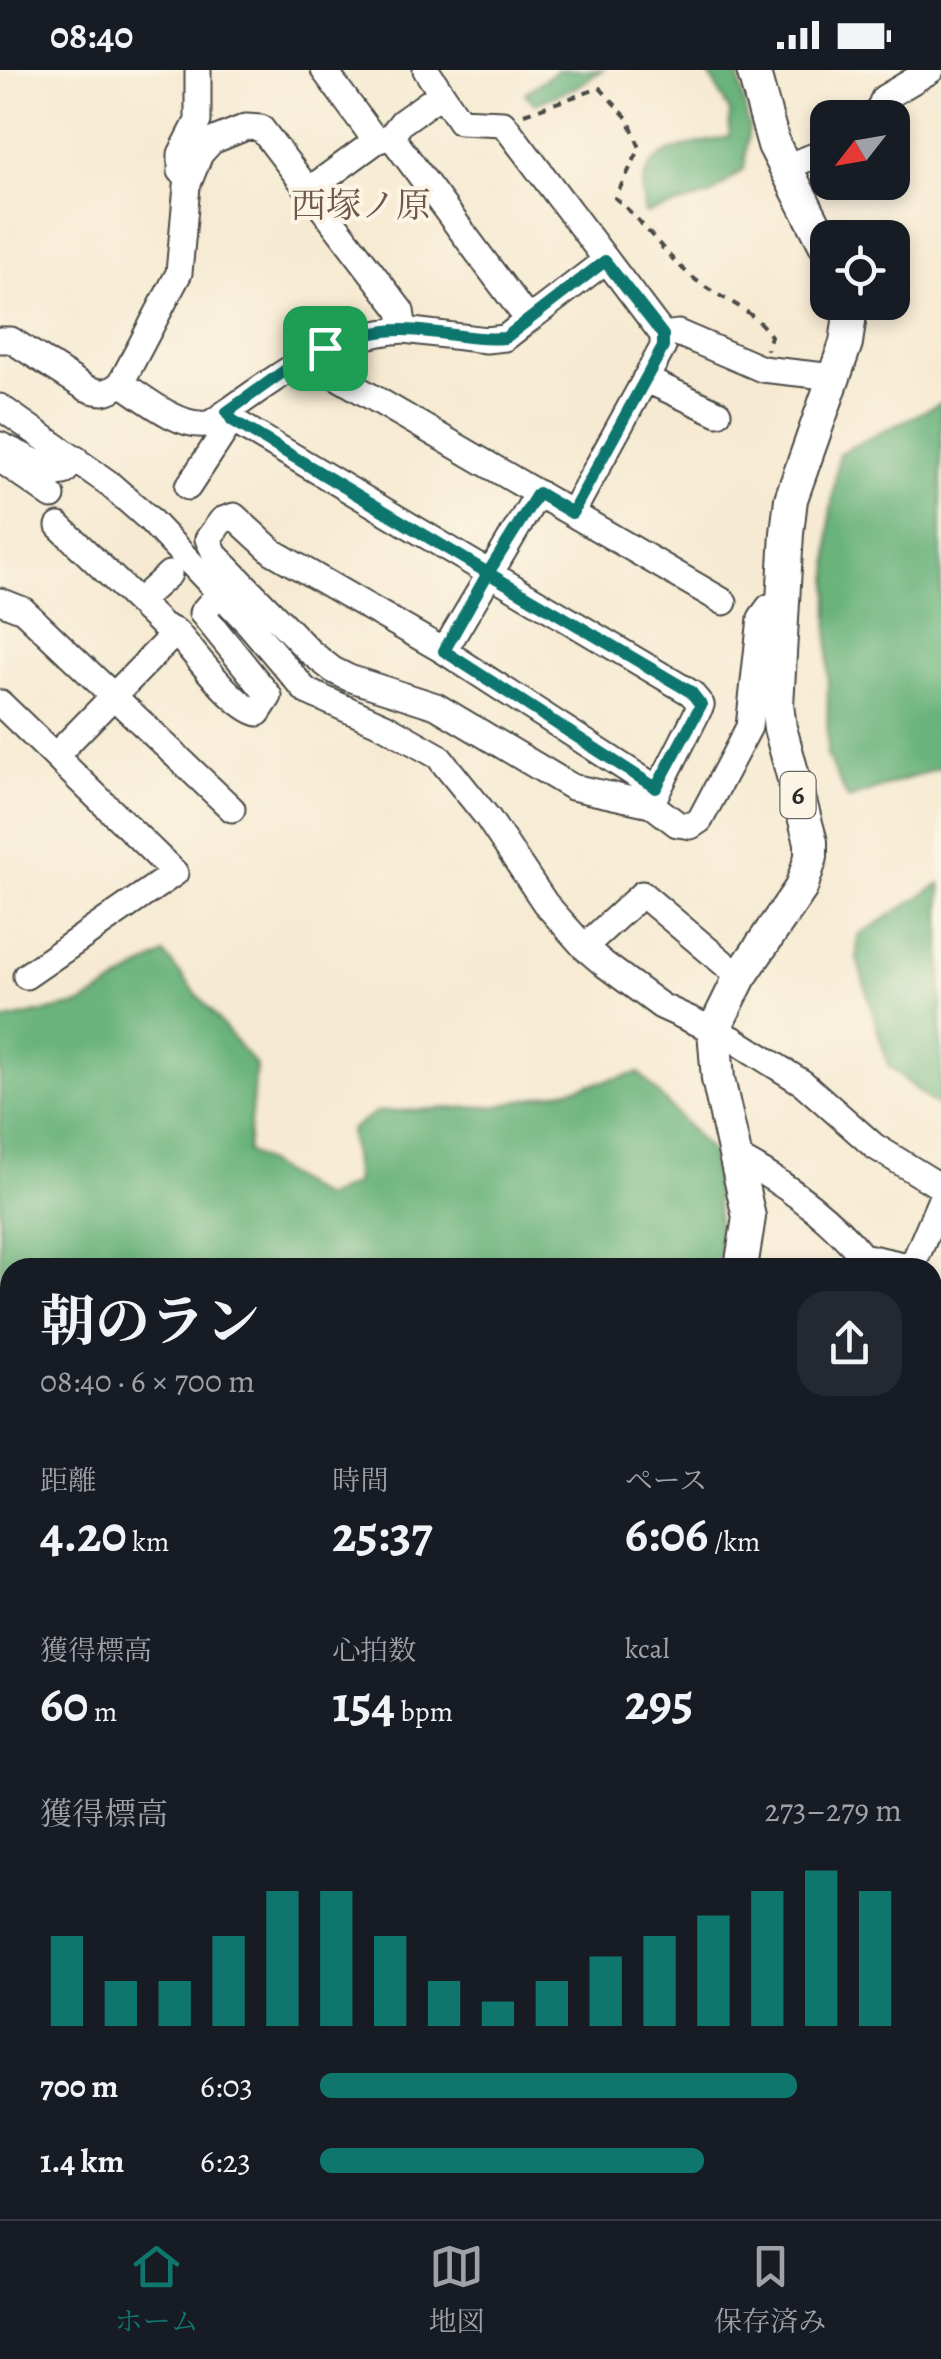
<!DOCTYPE html>
<html lang="ja">
<meta charset="utf-8">
<style>
body{margin:0;font-family:Alegreya,"Noto Serif JP",serif;background:#242831;color:#f1f3f6;height:100vh;display:flex;flex-direction:column;font-size:38px;white-space:nowrap}
*{box-sizing:border-box;margin:0}
p{font-size:32px;color:#9ea1a6}
.icon{flex:none;width:55px;height:55px;fill:none;stroke:currentColor;stroke-width:2;stroke-linecap:round;stroke-linejoin:round}
.map{position:relative;flex:1;overflow:hidden}
.side{position:absolute;left:0px;top:1188px;width:942px;height:962px;display:flex;flex-direction:column;background:#171b24;border-radius:30px 30px 0 0;box-shadow:0 5px 15px #0003}
.side>*{flex:none}
.needle{width:65px;rotate:239deg}
.tools{position:absolute;left:810px;top:30px;display:grid;gap:20px}
.tools a{display:grid;place-items:center;width:100px;height:100px;border-radius:20px;background:#171b24;box-shadow:0 5px 15px #0003;font-size:50px}
.pin{position:absolute;display:grid;place-items:center;width:85px;height:85px;color:#fff;margin:-42px;border-radius:20px;box-shadow:0 5px 15px #0006}
.round{display:grid;place-items:center;flex:none;width:105px;height:105px;border-radius:30px;background:#242831}
.summary{display:flex;align-items:center;justify-content:space-between;height:170px;padding:0 40px}
h1{font-size:55px;font-weight:700;line-height:75px}
.figures{display:grid;grid-template-columns:repeat(3,1fr);gap:15px;height:170px;padding:10px 40px}
.figures div{display:grid;align-content:center}
.figures b{font-size:50px;font-weight:700}
.figures small{font-size:28px;font-weight:400}
.figures p{font-size:28px}
.chart{height:280px;padding:20px 40px}
.chart p{display:flex;justify-content:space-between}
.chart svg{width:100%;height:180px;margin-top:10px;stroke:#0f766e;stroke-width:6}
ul{padding:0 40px;list-style:none;font-size:32px}
li{display:grid;grid-template-columns:160px 120px 1fr;align-items:center;height:75px}
li i{height:25px;border-radius:12px;background:#0f766e}
.status{display:flex;justify-content:space-between;align-items:center;height:70px;padding:0 50px;background:#171b24;direction:ltr}
.status svg{height:28px;fill:currentColor}
.tab-bar{display:flex;justify-content:space-around;align-items:center;height:140px;border-top:2px solid #363941;background:#171b24;font-size:28px;color:#9ea1a6}
.tab-bar a{display:grid;justify-items:center;gap:5px}
.tab-bar .current{color:#0f766e}
.map>svg:first-child{display:block}
</style>
<div class="status"><b>08:40</b><svg viewBox="0 0 49 12"><path d="M0 12V9h3v3zM5 12V6h3v6zM10 12V3h3v9zM15 12V0h3v12zM26 1h20v11H26zM47 4h2v5h-2z"/></svg></div>
<div class="map">
<svg width="941" height="2149" viewBox="0 0 941 2149">
<rect width="100%" height="100%" fill="#fcf5e5"/>
<filter id="ink" filterUnits="userSpaceOnUse"><feTurbulence type="fractalNoise" baseFrequency=".01" numOctaves="2"/><feDisplacementMap in="SourceGraphic" scale="20" xChannelSelector="R" yChannelSelector="G"/><feConvolveMatrix kernelMatrix="1 2 1 2 8 2 1 2 1" color-interpolation-filters="sRGB"/></filter>
<filter id="wash" filterUnits="userSpaceOnUse"><feTurbulence type="fractalNoise" baseFrequency=".0048" numOctaves="4" result="noise"/><feDisplacementMap in="SourceGraphic" scale="40" xChannelSelector="R" yChannelSelector="G"/><feGaussianBlur stdDeviation="2.25" result="paint"/><feColorMatrix in="noise" values="0 0 0 0 0 0 0 0 0 0 0 0 0 0 0 0 0 1.4 0 .05"/><feComposite in="paint" operator="in"/></filter>
<g filter="url(#wash)">
<rect width="100%" height="100%" fill="#f6ead2"/>
<path fill="#6ab37b" stroke="#4a6f53" stroke-width="2.5" d="M558,0H602L578,16L535,34L525,23Z
M707,0H737L749,57L744,99L709,126L645,144C631,79 678,78 729,67L730,42Z
M941,333V697L848,729L827,686L830,446L839,383Z
M941,813V1037L931,1032L888,995L857,888L858,866Z
M164,884L256,996L247,1081L323,1128L356,1113L350,1060L376,1042L499,1036L639,1003L712,1083L721,1183L714,1198H10V2016L0,2017V951L82,934Z"/>
<path fill="#4fbdc4" stroke="#3d7478" stroke-width="2.5" d="M941,1305V1788L933,1803L932,1325Z
M538,2140H779L775,2149H534Z"/>
</g>
<g filter="url(#ink)">
<g fill="none" stroke-linecap="round" stroke-linejoin="round">
<defs>
<path id="minor" d="M324,0L376,71
M426,0L460,51L503,53L663,265V277L572,443
M875,48L884,28L931,0
M391,66L528,250L605,191
M785,97L828,81
M181,101V84L198,51V0
M309,120L376,71L391,66L402,52L441,24
M404,260L486,270L505,268L528,250
M663,265L678,263L762,299L834,307
M0,270H11L86,318C101,324 108,324 121,313L179,203L187,116L200,84L212,71L246,57L261,58L401,241L404,260C333,265 283,302 227,342L232,350L188,417
M305,288L724,532
M645,309L718,343
M121,313C143,327 179,358 207,354C213,353 221,346 227,342
M0,337L107,412L148,448L249,554L306,621L385,656L438,686L488,748L545,833L584,877L604,894L661,936L733,969L803,1013L874,1076L941,1117
M232,350L691,623L701,635L651,734
M0,375L58,403L64,402L76,389
M0,389L52,426
M59,456L163,556L176,562C195,583 232,636 258,643L269,626L202,543L220,522
M0,531L23,540L232,739
M138,532L169,504
M444,581L538,423
M0,633L55,686
M656,718L444,581L273,482L234,446L222,450L208,469L216,486L309,581L333,600L349,608L436,636L572,717L651,734L677,754L691,756L700,750L749,657L761,548L769,537L783,532
M584,877L642,824L740,907
M26,906L175,803L55,686L176,562
M738,1088C784,1113 829,1146 862,1186L858,1198
M862,1186L912,1197L941,1129"/>
<path id="major" d="M753,0L774,75L828,180
M741,1198L749,1147L718,1009L714,960L740,907L801,818L811,787V772L780,658L777,635L787,463L791,429L846,273L849,252L847,232
M430,2149L437,2140"/>
</defs>
<use href="#minor" stroke="#494844" stroke-width="29"/>
<use href="#major" stroke="#494844" stroke-width="36"/>
<path stroke="#494844" stroke-width="4" stroke-dasharray="8 8" stroke-linecap="butt" d="M524,44L600,18L628,49L640,78L615,128C644,152 663,183 691,206C721,232 746,232 771,266L767,280"/>
<use href="#minor" stroke="#fff" stroke-width="25"/>
<use href="#major" stroke="#fff" stroke-width="32"/>
</g>
</g>
<g fill="none" stroke-linecap="round" stroke-linejoin="round" filter="url(#ink)">
<defs>
<path id="route" d="M325,278L294,294L227,342L232,350L488,503L444,581L656,718L701,635L691,622L488,503L538,423L572,443L663,277V265L605,191L505,268C471,271 437,260 402,260C375,260 350,269 325,278"/>
</defs>
<use href="#route" stroke="#fff" stroke-width="20"/>
<use href="#route" stroke="#0f766e" stroke-width="12"/>
</g>
<g text-anchor="middle" dominant-baseline="central" stroke-width="8" stroke-linejoin="round" paint-order="stroke">
<rect fill="#fcf5e5" stroke="#6a6863" stroke-width="2.5" x="780.5" y="702" width="35" height="46" rx="8"/>
<g font-size="28" font-weight="bold" fill="#2b2b2b">
<text x="798" y="725">6</text>
</g>
<g font-size="35" fill="#6e574b" stroke="#fcf5e5">
<text x="361" y="135">西塚ノ原</text>
</g>
</g>
</svg>
<div class="tools">
<a><svg class="needle" viewBox="-14 -14 28 28"><path d="M0-13l5 13h-10z" fill="#e53935"/><path d="M0 13l5-13h-10z" fill="#9ea1a6"/></svg></a>
<a><svg class="icon" aria-label="locate" viewBox="0 0 24 24"><circle cx="12" cy="12" r="6"/><path d="M12 2v4M12 18v4M2 12h4M18 12h4"/></svg></a>
</div>
<div class="pin" style="left:325px;top:278px;background:#1e9e55"><svg class="icon" aria-label="arrive" viewBox="0 0 24 24"><path d="M6 21V4h12l-3 4 3 4H6"/></svg></div>
<section class="side">
<div class="summary"><div><h1>朝のラン</h1><p>08:40 · 6 × 700 m</p></div><a class="round"><svg class="icon" aria-label="share" viewBox="0 0 24 24"><path d="M12 15V3M7 8l5-5 5 5M5 13v7h14v-7"/></svg></a></div>
<div class="figures">
<div><p>距離</p><b>4.20<small> km</small></b></div>
<div><p>時間</p><b>25:37</b></div>
<div><p>ペース</p><b>6:06<small> /km</small></b></div>
</div>
<div class="figures">
<div><p>獲得標高</p><b>60<small> m</small></b></div>
<div><p>心拍数</p><b>154<small> bpm</small></b></div>
<div><p>kcal</p><b>295</b></div>
</div>
<div class="chart"><p><span>獲得標高</span>273–279 m</p>
<svg viewBox="0 0 160 44" preserveAspectRatio="none"><path d="M5 44V22M15 44V33M25 44V33M35 44V22M45 44V11M55 44V11M65 44V22M75 44V33M85 44V38M95 44V33M105 44V27M115 44V22M125 44V17M135 44V11M145 44V6M155 44V11"/></svg>
</div>
<ul>
<li><b>700 m</b>6:03<i style="width:82%"></i></li>
<li><b>1.4 km</b>6:23<i style="width:66%"></i></li>
</ul>
</section>
</div>
<nav class="tab-bar">
<a class="current"><svg class="icon" aria-label="home" viewBox="0 0 24 24"><path d="M3 11l9-7 9 7M6 9v11h12V9"/></svg>ホーム</a>
<a><svg class="icon" aria-label="map" viewBox="0 0 24 24"><path d="M3 6l6-2 6 2 6-2v14l-6 2-6-2-6 2zM9 4v14M15 6v14"/></svg>地図</a>
<a><svg class="icon" aria-label="saved" viewBox="0 0 24 24"><path d="M7 4h10v16l-5-4-5 4z"/></svg>保存済み</a>
</nav>
